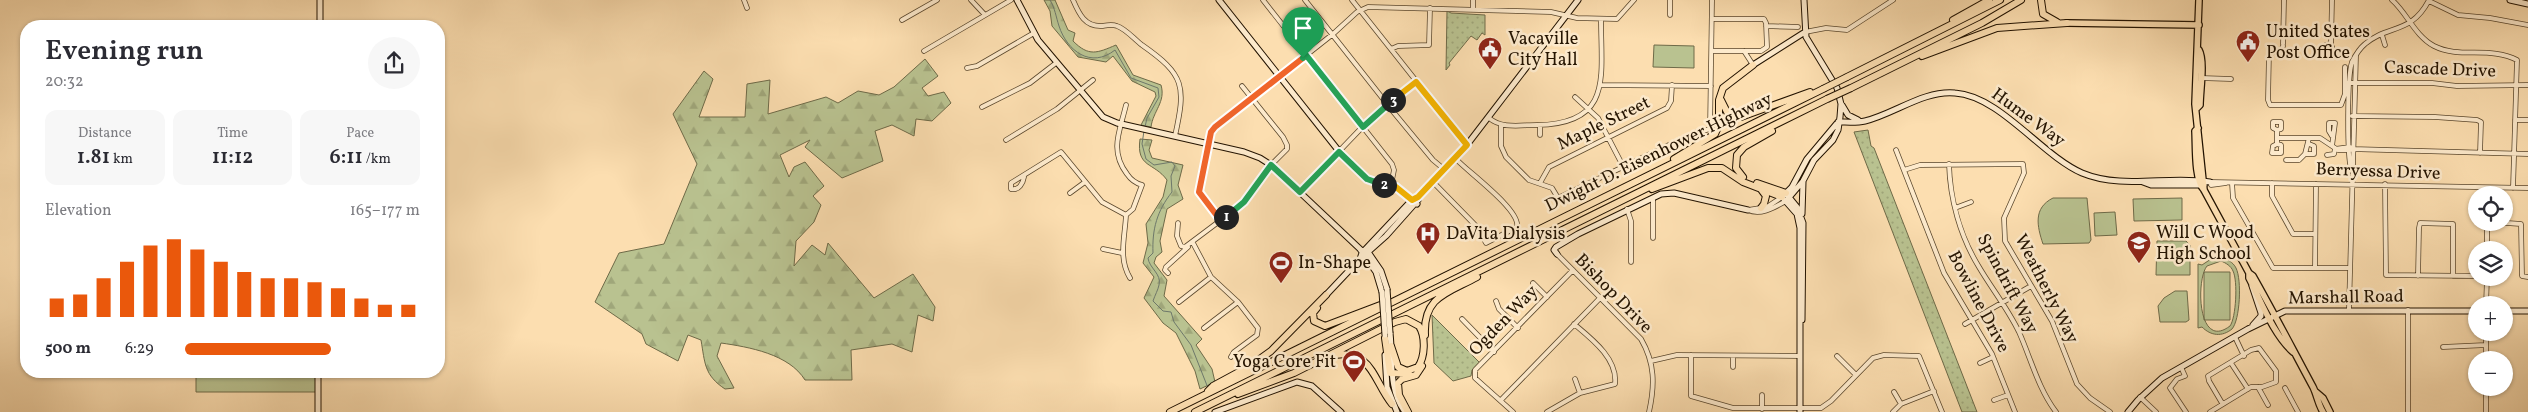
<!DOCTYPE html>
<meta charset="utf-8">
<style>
body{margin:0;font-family:Vollkorn,serif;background:#f7f7f7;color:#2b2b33;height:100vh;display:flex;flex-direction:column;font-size:19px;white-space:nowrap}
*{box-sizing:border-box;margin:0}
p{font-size:16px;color:#7c7c81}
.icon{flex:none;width:28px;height:28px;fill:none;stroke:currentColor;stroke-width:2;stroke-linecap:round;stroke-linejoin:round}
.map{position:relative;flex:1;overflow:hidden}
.details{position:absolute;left:20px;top:20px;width:425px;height:358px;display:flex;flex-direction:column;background:#fff;border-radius:20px;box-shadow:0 1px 4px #0004}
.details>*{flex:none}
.controls{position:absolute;left:2468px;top:186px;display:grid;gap:10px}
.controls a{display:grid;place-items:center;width:45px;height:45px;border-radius:50%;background:#fff;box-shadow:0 1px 4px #0004;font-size:25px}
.pin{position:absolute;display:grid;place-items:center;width:42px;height:42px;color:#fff;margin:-51px -21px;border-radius:50% 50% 50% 0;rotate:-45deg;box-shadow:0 0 5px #0007}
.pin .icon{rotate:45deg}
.km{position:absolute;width:25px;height:25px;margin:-12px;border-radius:50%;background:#222;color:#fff;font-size:14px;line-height:25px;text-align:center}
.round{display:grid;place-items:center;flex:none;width:52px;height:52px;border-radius:26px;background:#f7f7f7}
.overview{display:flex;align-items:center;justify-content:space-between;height:85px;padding:0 25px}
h1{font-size:28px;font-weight:600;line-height:38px}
.stats{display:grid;grid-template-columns:repeat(3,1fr);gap:8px;height:85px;padding:5px 25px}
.stats div{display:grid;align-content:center;border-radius:12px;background:#f7f7f7;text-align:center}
.stats b{font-size:21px;font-weight:600}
.stats small{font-size:14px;font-weight:400}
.stats p{font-size:14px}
.chart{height:140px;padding:10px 25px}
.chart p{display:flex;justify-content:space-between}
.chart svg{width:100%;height:90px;margin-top:5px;stroke:#ea580c;stroke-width:6}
ul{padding:0 25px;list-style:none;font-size:16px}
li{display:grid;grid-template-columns:80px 60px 1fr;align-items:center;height:38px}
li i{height:12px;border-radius:6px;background:#ea580c}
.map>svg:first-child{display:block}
</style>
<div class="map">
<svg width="2528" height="412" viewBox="0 0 2528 412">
<defs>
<pattern id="forest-firs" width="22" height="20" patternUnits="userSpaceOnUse" patternTransform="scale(1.25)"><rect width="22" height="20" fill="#b9c290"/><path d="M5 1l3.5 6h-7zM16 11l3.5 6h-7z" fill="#9fa67a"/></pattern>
<pattern id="park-dots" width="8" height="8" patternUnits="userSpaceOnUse" patternTransform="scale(1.25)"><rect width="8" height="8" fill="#b9c290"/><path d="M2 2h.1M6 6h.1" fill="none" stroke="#9fa67a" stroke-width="1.8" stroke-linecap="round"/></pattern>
</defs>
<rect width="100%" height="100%" fill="#fcdeb0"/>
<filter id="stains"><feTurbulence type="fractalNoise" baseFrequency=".004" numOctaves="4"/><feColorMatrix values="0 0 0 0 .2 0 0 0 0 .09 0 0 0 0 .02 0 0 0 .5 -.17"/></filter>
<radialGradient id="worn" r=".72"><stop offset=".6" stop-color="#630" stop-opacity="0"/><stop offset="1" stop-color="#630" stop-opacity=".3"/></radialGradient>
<path fill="#b9c290" stroke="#6e6a48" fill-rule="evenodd" d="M1654,45L1694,46V68L1653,67Z
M2053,198H2087L2091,240L2089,243L2043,244C2037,226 2033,208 2053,198Z
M2182,198V220L2134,221L2133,199Z
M2115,212L2117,235L2095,236L2094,213Z
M2157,241H2186L2190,245V275H2156Z
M2221,258C2227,259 2233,262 2236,268C2242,280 2240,320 2232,329C2222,337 2211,336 2202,327L2198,328V264L2202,265L2211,259ZM2221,261C2226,263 2231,266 2233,271C2238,281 2236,318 2230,326C2197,351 2196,279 2207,266Z
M2204,272H2230V320H2204Z
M2175,291H2187L2189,320L2186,322H2160L2158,306L2164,298Z
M196,371H316V392H196Z"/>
<path fill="url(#forest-firs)" stroke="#6e6a48" d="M1044,0H1055L1068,30L1075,33L1073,41C1089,57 1097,53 1116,45L1133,75L1161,85C1166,102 1153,111 1151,127L1141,125L1156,96L1155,92L1132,81L1113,56L1106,62L1078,57L1052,26L1050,11Z
M925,59L938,76L922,88L928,96L944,92L951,103L932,121L916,119L914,136L892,125L875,131L883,161L842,178L805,147L810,140L780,155L789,177L794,167L805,162L824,186L813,196L821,205L814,222L796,241L794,266L812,245L825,255L828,243L874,298L913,274L935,307L933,321L918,315L912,352L892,344L851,350L852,380H805C789,354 749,347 721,343L717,356L734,388L725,389C704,375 705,363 701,340L688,335L678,361L646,344L642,334L595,302L619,253L664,244L697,164L673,114L704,71L713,79L699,117H745L747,84L770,80L768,114L826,97L838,103L858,91L879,95L894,87Z
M1140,139L1152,140L1149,150L1152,158L1183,165L1178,185L1183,199L1167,209L1160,241L1162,252L1156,257L1154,263L1167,280L1164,296L1202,339L1196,345L1212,369L1215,382L1200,389L1195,371L1176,333L1163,323L1144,298L1154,277L1143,263L1148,243L1146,224L1163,197L1167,180C1154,162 1136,168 1140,139Z"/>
<path fill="url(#park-dots)" stroke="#6e6a48" d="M1447,11L1451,13L1485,15V35L1482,33L1477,40L1471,36L1449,63L1450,65L1446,70Z
M1868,130L1871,146L1874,148L1977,412H1962L1854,132Z
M1432,315L1480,363L1472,370L1471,376L1453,381L1434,363Z"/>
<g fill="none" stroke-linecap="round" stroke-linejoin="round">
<path stroke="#6e786a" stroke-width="1" d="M1050,0C1055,8 1056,17 1059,26C1067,51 1091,69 1115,50L1131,78L1158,88L1159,97L1147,118L1145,127
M1144,131L1142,144L1146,159L1154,165L1172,162L1175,166L1171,176L1172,192C1157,211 1152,229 1153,253L1148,258C1149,268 1162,274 1159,285C1158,290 1155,295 1153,301L1163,311L1171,312L1174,322L1191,345L1208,388"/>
<defs>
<path id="street" d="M744,0L747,8
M971,0L985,15
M1073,0C1079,14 1085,27 1102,26C1108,25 1112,24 1117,26C1126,29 1134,39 1142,45C1185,75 1186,86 1175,136
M1263,0L1392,164L1394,170L1391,185
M1305,0L1395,114L1433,160L1445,170
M1352,0L1467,145
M2392,0C2407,13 2415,36 2434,46C2459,59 2491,46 2517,60L2513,188
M2429,1L2458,15L2490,18L2528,25
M1473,10V0
M1670,15V0
M902,20L937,0
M1766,26L1798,27
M1805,32L1826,28L1847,30L1893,0
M2382,35L2385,45
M2283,44L2284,0
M2331,44L2332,0
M2323.5 49a4.5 4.5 0 1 1 9 0a4.5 4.5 0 1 1-9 0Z
M2283,46L2281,51L2269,53L2268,100L2270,105H2341L2345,94V67
M1391,49L1398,46L1429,45L1430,8
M924,51L1011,0
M1712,51H1761L1767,47L1766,23L1764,19H1712
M1744,51L1753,65
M967,68L977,66L1034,33
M2201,78L2231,79
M2345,83H2432L2457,86L2528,85
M1600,85L1711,86
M1575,97L1598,118L1624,168
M1126,105C1120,131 1109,150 1127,174C1131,180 1135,183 1142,185L1133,209L1126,215C1125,237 1118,258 1130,278
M982,107L1030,83L1056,63
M2352,116L2435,117L2477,120L2481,122L2480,153
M1489,118C1502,129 1520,125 1537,125C1613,124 1601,77 1601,19
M2515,120H2528
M1501,125V146L1506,157L1529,180L1552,188L1558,198L1694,133L1710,129L1712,0
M1540,125V135
M2277,130L2273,128V122H2281V129L2277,130V144L2273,146L2272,153H2281V145L2277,144
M2277,138H2320L2338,150H2350
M1006,140L1057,109L1093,80
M2309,144L2314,146V154H2305L2309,138
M2332,146L2335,123H2329V131L2332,136
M2335,149L2350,147
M2352,149L2528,154
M1896,150L1944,273L1992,354L2015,412
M2327,155L2334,154L2335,149
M2286,160H2299L2305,154
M1949,164C1950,199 1960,236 1979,267C1992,289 2008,309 2019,332C2031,359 2038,388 2056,412
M2351,169C2347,154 2347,77 2352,62C2355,56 2360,48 2365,44C2388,24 2411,35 2429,0
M1904,170L1920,165L2023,164L2024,173L2004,218L2005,241L2052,321L2077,384L2090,398L2110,412
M1024,177C1023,183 1019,191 1011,189V183L1061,152L1102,202L1126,215
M1433,182L1477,227L1486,243L1517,227C1521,210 1468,172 1456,159
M2210,182L2528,188
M1540,183L1549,167L1667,108L1671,101L1672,85
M2232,183L2233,198L2273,268H2349
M2272,183V196L2293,234H2315
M2385,184L2386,275L2476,276
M2211,185L2226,183
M1300,192L1372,117L1416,82
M1070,193L1085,182
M1955,208L1971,202
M1627,209L1631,221V262
M1748,210C1761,216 1775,207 1786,201
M1748,210L1767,207L1782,197
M1221,221L1199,192L1210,135L1215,127L1333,34L1357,12L1368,7L1551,12L1577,18L1617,19L1634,0
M2493,222L2521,224L2522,276L2528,277
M1178,223L1177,236L1181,246L1185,247L1245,202L1271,165L1287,149V145L1283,137L1242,86
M1653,238V198
M1193,243L1211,277L1238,302L1258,328L1257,335L1234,352L1231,357
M1103,249L1122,253
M2487,250V222
M1557,254L1641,339C1655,363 1655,385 1649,412
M2315,268L2316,184
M1168,273L1165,270L1166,267L1188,247
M2418,276L2419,228L2420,223L2453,224V276
M1533,283L1547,297
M1496,301L1499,309L1518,328
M1179,302L1211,277
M2486,305L2487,278
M2349,309L2356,55
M1462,319L1494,352
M1965,324L2031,286
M1204,328L1238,302
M2235,337L2244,356
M2443,347L2486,345
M1691,355V396L1733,408H1821L1831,401L1873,358L1884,355L1919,356L1942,412
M1733,356V367
M1837,356L1856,375
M2486,360V332
M1651,361L1677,355L1800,356
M1980,363L1993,357
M2231,363L2248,389
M2181,367L2185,376L2177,379L2170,388L2186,412
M1575,379L1580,393
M2258,387L2268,405
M2285,388L2298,412
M1894,392L1901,404
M2140,397L2156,412
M1501,400L1601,297
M1994,400L2008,395
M1762,409V395
M1513,412L1475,378V370L1573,270
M1547,412L1580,393L1615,384C1618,359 1592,339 1574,324
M1893,412L1901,404L1934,391
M2210,412L2251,387H2262L2276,382V371L2259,348L2251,350L2208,376L2209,381L2222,403
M2408,412V310
M2486,412V388"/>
<path id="secondary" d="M1017,0L1038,40L1103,117L1117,123L1244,152L1260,158L1271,165L1360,249L1376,272L1382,292
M1219,0L1342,155L1370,181L1396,187L1417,204
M2510,0L2528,4
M320,26V0
M1753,65L1805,32
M1842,105L1848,115L1858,120
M1838,122C1847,122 1857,123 1865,121C1894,114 1924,90 1955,93C2000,96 2041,155 2082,173C2123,190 2168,175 2210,182
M2143,182L2151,185H2204
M1788,196L1797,207L1803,223L1802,320
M1786,201L1803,181L1814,160L1833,140L1838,130L1840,117L1841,104L1837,88L1806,37L1804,0
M1802,214L1803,182
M1368,252L1381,271L1387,289
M1557,254L1554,250L1556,247L1578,234L1661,194L1674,193L1748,210
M1360,259L1362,253L1412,200L1418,197L1460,154L1578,0
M2252,286L2261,313V316L2253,325
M1326,295L1360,259L1386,236L1418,200
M2504,311H2528
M1390,333C1393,360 1388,389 1405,412
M1385,355L1387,387L1397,412
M318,412V371
M1215,412L1297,382L1312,386L1341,412
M1800,412V228L1797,214L1782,197L1792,187L1807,159L1838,122
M2128,412L2138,400L2162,378L2248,329L2285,311H2476"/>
<path id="primary" d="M2199,0L2195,104L2204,190
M2067,23L2199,25
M2197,108L2200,105C2200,91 2205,61 2199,50
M2198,128L2195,131C2196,145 2194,180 2204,190L2249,273V278C2261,301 2273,334 2293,352
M2249,273L2253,276C2274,313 2293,350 2313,387C2317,395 2318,404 2323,412
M2316,392L2323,398L2330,412"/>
<path id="highway" d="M2041,0L2043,14L2057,22
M1953,20L1989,0
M1922,56L1997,28L2067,23
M1847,77L2000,0
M1851,88L1982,23L2021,0
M1721,100L1727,112L1741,117L1810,92
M1674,159L1715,134L1719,125V100L1723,88L1753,65
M1743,177L1736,168L1737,155L1744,147L1772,131
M1757,183L1786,193
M1760,188L1766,196L1764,204L1761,208
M1652,189L1708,168H1722L1743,182L1782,197
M1317,308L1313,313L1314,321L1325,326L1383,304
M1425,335C1423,296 1448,293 1477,277
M1385,338L1390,373L1409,374
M1330,356C1372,346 1373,381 1392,404
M1208,391L1213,386L1250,366L1271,351L1326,295
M1238,394L1294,373L1395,322L1406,319L1419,326C1426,337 1425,357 1418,367L1407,371L1398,367L1391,346
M1170,412L1823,89
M1195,412L1827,99
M1408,412L1399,395L1398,383L1402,379L1416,375L1422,366"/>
</defs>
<use href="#street" stroke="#59462c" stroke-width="5.5"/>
<use href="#secondary" stroke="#231300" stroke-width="7"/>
<use href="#primary" stroke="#231300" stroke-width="8"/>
<use href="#highway" stroke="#231300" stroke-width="8"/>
<use href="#street" stroke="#fdeacc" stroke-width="4"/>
<use href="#secondary" stroke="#fdeacc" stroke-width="5"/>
<use href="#primary" stroke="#fcdeb0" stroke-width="5.5"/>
<use href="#highway" stroke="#fcdeb0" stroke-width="6"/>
<defs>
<path id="secondary-bridge" d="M1387,289L1390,333
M1382,292L1385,335"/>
<path id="highway-bridge" d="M1823,89L1847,77
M1827,99L1851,88"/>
</defs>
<use href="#secondary-bridge" stroke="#231300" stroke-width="7" stroke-linecap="butt"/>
<use href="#highway-bridge" stroke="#231300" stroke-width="8" stroke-linecap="butt"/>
<use href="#secondary-bridge" stroke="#fdeacc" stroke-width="5"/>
<use href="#highway-bridge" stroke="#fcdeb0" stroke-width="6"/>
</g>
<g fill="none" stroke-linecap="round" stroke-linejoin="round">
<defs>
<path id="split-1" d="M1226,217L1221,221L1199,192L1211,132L1215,127L1303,58"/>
<path id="split-2" d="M1226,217L1244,202L1271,165L1300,192L1339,152L1367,179L1384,185"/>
<path id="split-3" d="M1384,185L1396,187L1412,200L1418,197L1467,145L1416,82L1393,100"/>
<path id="split-4" d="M1303,58L1306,55L1363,127L1393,100"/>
</defs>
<use href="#split-1" stroke="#fff" stroke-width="10"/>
<use href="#split-2" stroke="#fff" stroke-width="10"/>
<use href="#split-3" stroke="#fff" stroke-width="10"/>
<use href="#split-4" stroke="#fff" stroke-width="10"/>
<use href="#split-1" stroke="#f0652b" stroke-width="6"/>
<use href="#split-2" stroke="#22a559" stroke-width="6"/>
<use href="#split-3" stroke="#f5b400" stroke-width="6"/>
<use href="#split-4" stroke="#22a559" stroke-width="6"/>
</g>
<defs>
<symbol id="civic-pin" viewBox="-11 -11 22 30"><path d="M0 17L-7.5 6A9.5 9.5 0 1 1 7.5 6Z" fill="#8f2418" stroke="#fdeacc"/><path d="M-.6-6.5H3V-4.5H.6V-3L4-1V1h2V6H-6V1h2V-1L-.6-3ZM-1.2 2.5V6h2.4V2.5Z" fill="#fff"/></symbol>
<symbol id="hospital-pin" viewBox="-11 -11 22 30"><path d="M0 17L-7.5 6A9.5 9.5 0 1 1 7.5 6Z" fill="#8f2418" stroke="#fdeacc"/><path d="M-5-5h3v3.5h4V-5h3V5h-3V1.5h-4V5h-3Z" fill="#fff"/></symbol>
<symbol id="school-pin" viewBox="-11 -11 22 30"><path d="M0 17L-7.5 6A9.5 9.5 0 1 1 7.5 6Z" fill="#8f2418" stroke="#fdeacc"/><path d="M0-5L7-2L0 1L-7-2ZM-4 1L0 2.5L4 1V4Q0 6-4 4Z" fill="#fff"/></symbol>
<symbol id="stadium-pin" viewBox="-11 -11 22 30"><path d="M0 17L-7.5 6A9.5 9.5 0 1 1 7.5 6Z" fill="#8f2418" stroke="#fdeacc"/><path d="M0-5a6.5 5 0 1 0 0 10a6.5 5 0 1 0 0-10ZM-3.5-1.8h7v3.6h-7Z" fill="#fff"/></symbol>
</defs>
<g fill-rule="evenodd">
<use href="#civic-pin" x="2234" y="28" width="28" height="38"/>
<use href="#civic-pin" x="1476" y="35" width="28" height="38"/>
<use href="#hospital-pin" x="1414" y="220" width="28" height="38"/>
<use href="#school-pin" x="2125" y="229" width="28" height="38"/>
<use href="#stadium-pin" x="1267" y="249" width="28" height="38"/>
<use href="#stadium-pin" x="1340" y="348" width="28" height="38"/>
</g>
<g text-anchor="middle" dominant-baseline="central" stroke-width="5" stroke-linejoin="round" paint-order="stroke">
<g font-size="18" fill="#231300" stroke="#fdeacc" text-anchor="start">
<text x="2266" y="32">United States<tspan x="2266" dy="21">Post Office</tspan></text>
<text x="1508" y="39">Vacaville<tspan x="1508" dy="21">City Hall</tspan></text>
<text x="2156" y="233">Will C Wood<tspan x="2156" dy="21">High School</tspan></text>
<text x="1446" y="234">DaVita Dialysis</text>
<text x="1298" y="263">In-Shape</text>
<text x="1336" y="362" text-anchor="end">Yoga Core Fit</text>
</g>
<g font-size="18" fill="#231300" stroke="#fdeacc">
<text transform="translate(2440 70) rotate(2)">Cascade Drive</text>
<text transform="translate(2028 118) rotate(36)">Hume Way</text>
<text transform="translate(1604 124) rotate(-26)">Maple Street</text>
<text transform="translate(1659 153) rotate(-26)">Dwight D. Eisenhower Highway</text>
<text transform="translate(2378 172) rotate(2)">Berryessa Drive</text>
<text transform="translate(2007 284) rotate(62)">Spindrift Way</text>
<text transform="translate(2046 289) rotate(63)">Weatherly Way</text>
<text transform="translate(1613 294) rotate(46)">Bishop Drive</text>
<text transform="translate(2346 298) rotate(-1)">Marshall Road</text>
<text transform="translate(1978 302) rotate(62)">Bowline Drive</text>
<text transform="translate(1504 321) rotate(-46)">Ogden Way</text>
</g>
</g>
<rect width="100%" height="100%" filter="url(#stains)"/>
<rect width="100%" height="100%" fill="url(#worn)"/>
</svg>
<div class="controls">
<a><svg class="icon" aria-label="locate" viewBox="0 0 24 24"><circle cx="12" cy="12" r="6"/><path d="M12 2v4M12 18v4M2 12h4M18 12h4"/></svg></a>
<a><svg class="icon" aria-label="layers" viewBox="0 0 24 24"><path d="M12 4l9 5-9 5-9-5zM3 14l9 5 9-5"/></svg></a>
<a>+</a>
<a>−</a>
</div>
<div class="pin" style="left:1303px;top:58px;background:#1e9e55"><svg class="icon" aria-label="arrive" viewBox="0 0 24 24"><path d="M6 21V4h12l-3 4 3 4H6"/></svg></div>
<b class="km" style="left:1226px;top:217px">1</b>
<b class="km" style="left:1384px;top:185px">2</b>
<b class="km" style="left:1393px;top:100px">3</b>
<section class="details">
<div class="overview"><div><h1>Evening run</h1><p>20:32</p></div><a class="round"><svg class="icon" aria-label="share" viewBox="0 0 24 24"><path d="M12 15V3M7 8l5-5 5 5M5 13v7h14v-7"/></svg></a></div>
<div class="stats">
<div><p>Distance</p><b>1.81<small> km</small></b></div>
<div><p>Time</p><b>11:12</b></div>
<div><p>Pace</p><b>6:11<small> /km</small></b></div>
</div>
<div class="chart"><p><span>Elevation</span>165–177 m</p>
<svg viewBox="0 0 160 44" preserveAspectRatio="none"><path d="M5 44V35M15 44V33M25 44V25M35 44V17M45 44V9M55 44V6M65 44V11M75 44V17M85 44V22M95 44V25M105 44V25M115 44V27M125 44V30M135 44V35M145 44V38M155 44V38"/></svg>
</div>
<ul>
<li><b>500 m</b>6:29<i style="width:62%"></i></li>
</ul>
</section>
</div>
